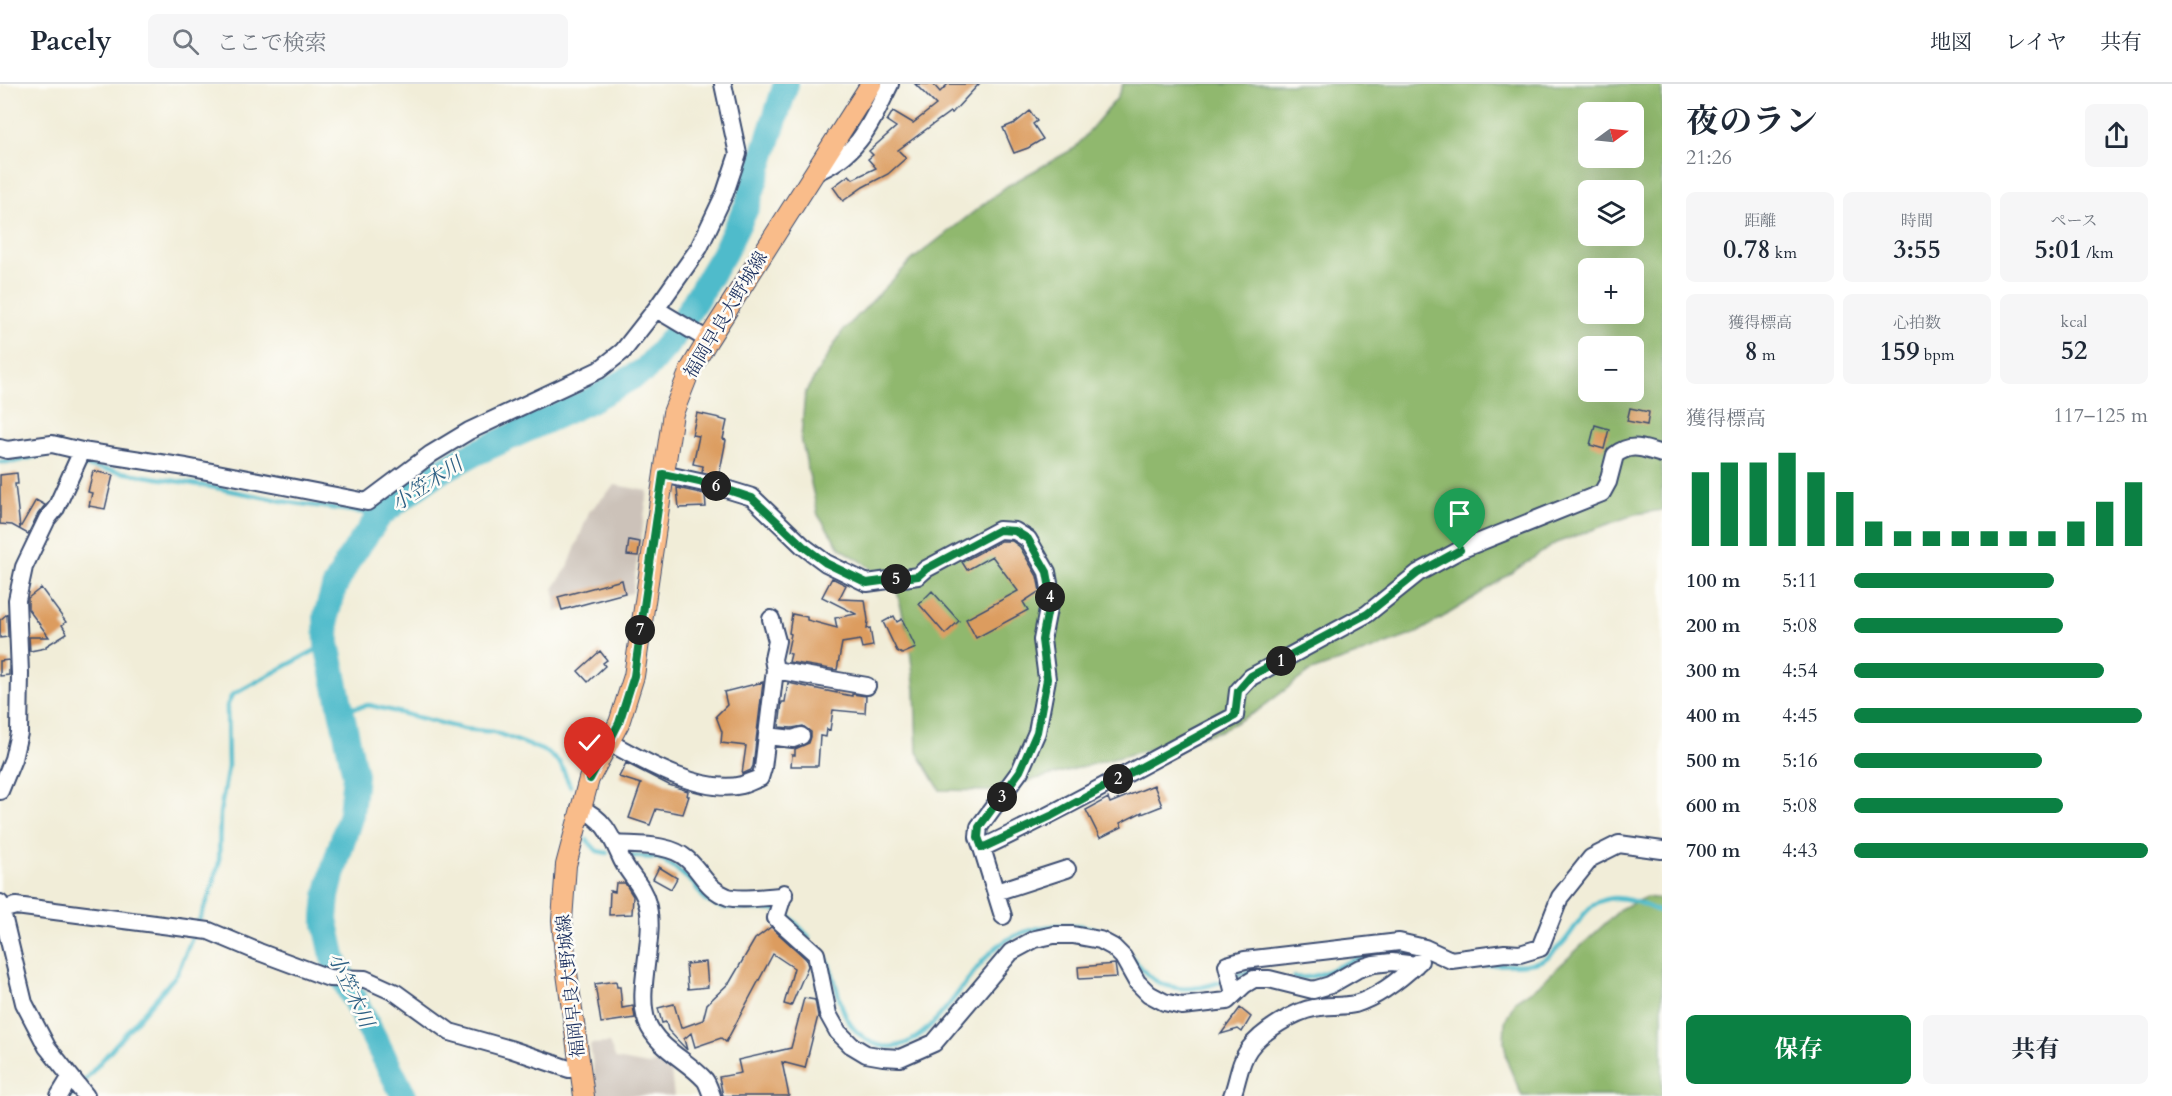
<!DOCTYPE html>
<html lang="ja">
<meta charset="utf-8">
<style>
body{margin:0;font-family:Cardo,"Noto Serif JP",serif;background:#f6f6f7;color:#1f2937;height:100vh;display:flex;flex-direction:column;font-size:22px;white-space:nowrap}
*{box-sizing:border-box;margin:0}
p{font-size:20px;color:#747a83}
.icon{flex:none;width:33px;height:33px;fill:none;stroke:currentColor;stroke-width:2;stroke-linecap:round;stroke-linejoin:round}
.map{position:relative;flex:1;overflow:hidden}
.details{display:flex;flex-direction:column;background:#fff;width:510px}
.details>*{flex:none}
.needle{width:39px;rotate:75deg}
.buttons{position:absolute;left:1578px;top:18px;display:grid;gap:12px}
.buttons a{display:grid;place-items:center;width:66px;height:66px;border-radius:9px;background:#fff;box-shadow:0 6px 24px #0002;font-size:30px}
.pin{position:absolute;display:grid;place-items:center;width:51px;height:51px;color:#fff;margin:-62px -26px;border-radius:50% 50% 50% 0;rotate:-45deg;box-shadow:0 0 6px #0007}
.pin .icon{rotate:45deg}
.km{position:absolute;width:30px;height:30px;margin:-15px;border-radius:50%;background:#222;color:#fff;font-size:16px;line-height:30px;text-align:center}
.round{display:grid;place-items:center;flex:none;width:63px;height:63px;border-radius:9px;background:#f6f6f7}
.headline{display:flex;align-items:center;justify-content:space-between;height:102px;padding:0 24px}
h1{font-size:33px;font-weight:700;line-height:45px}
.figures{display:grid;grid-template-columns:repeat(3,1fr);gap:9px;height:102px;padding:6px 24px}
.figures div{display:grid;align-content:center;border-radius:9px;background:#f6f6f7;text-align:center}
.figures b{font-size:26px;font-weight:700}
.figures small{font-size:16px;font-weight:400}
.figures p{font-size:16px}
.chart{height:168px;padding:12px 24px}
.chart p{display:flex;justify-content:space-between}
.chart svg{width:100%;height:108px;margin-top:6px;stroke:#0b8043;stroke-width:6}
.primary-button{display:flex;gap:12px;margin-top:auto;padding:12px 24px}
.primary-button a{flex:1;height:69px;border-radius:9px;background:#0b8043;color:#fff;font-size:24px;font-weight:700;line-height:69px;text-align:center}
.primary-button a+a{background:#f6f6f7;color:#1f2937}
ul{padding:0 24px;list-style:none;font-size:20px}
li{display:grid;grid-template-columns:96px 72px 1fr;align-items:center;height:45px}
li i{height:15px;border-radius:8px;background:#0b8043}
header{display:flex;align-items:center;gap:36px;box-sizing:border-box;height:84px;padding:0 30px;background:#fff;border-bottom:2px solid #e0e1e3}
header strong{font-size:28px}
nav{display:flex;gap:33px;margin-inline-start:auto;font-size:21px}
.search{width:420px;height:54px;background:#f6f6f7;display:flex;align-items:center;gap:15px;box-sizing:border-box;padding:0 21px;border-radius:9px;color:#747a83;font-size:22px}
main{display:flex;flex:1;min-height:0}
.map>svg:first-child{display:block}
</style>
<header>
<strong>Pacely</strong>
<div class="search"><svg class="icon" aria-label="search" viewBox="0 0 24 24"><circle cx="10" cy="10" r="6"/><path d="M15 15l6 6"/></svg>ここで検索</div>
<nav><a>地図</a><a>レイヤ</a><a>共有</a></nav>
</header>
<main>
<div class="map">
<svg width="1662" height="1012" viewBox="0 0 1662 1012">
<rect width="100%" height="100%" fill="#fdfcf7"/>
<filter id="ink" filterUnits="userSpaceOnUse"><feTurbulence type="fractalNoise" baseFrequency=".0167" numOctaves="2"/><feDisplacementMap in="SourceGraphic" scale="12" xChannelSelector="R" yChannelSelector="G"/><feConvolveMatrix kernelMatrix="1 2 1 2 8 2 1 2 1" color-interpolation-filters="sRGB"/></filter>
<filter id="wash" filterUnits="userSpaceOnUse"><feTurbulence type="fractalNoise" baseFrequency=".008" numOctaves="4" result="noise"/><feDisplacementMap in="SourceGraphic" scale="24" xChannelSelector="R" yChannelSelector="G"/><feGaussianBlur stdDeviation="1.35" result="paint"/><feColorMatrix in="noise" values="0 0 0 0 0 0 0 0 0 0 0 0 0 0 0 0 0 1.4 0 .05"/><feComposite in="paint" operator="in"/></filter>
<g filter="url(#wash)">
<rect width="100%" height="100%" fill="#f1edd8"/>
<path fill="#ccc2b9" d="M615,401L648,407L632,509L556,527L554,503L568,483L589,428Z
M609,959L616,975L648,981L668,978L670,980L674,1012H597L590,960Z"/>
<path fill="#90b86e" stroke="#567466" stroke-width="1.5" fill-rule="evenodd" d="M1123,0H1662V426L1636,430L1556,459L1466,519L1417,549L1309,588L1257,627L1220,647L990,707L940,706L917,668L915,606L908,551L897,507L864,479L840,464L818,431L801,354L805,309L842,248L912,176L1007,102L1075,64L1117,14ZM1588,28H1634V74H1588ZM1588,106H1634V152H1588ZM1588,184H1634V230H1588ZM1588,262H1634V308H1588Z
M1646,813L1662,815V1012H1522L1508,980L1504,958L1505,938L1515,917L1538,902L1622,824Z"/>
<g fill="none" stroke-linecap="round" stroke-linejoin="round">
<path stroke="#4fbbcb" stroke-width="4.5" d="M64,371L84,382L206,402L288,418L380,431
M0,378H13L53,368
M342,626L369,621L464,645L494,648L547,668L560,679L570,702
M587,756L597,767L607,769
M625,772L658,774L674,783L693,799L706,817L721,823L775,826
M783,829L787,830L809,853
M822,869C840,892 835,927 857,948C916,1003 960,891 998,862C1014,850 1033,844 1053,842C1075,839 1095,842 1114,854
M1130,871C1135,877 1140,883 1146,889C1164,908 1194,907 1217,899C1229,895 1241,888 1254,888
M1389,871L1410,869L1439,879
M1447,882C1459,888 1474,881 1488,881C1504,880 1528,883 1543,876C1549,873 1555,866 1561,861C1571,851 1576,839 1586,828C1608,803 1637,817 1662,829
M1294,893C1313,896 1330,886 1346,879C1355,875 1366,873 1375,872
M71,1012L177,890L210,810L219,779L220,729L228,683L227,622L232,611L327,560"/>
<path stroke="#4fbbcb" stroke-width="26" d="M404,1012L334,876L325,835L327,812L334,784L351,730L355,691L327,560L326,532L334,504L349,475L380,431L411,407L437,389L469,372L589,317L645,286L672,255L724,169L747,122L786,0"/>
</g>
<g id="blocks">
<path fill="#dc9c5f" d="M915,0H933L940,8L948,0H979L952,29L950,28L898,66L906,74L888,90L863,103L843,117L833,103L849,91L853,95L876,84L868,75L873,71L869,67L896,43L887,37L893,27L913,39L936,21Z
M1030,27L1037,37L1033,40L1043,55L1028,64L1014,69L1003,44L1015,39Z
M1630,324L1649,328L1647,341L1627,337Z
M697,329L720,334V335L727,337L723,355L726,356L719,392L702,388L703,382L693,380L699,352L692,351Z
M1595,341L1609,345L1604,365L1590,361Z
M93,387L113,391L105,425L89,422L92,409L88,408Z
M17,389L18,400H15L20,444L36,416L45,421L38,430L28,450L12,441L0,440V391Z
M677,404L705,410L706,423L679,424Z
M629,456L640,458L638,472L627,471Z
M1001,457H1012L1020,463L1037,492L1040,507L1023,518L1028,526L976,554L966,535L1018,507L992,472L967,486L962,478Z
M832,494L846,501L839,515L865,516L868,536L867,545L870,544L873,562L862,564L860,556L842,559L837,586L789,578L791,570L787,569L791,550L789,549L792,530L807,533V536L837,544L835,534L856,530L822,513Z
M622,496L625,509L562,526L558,513Z
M41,504L66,538L62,541L67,549L46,562V564L30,567L29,553H49L28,525V514Z
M932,507L959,537L945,550L919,520Z
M7,530L8,553L0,554V536Z
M894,532L897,538L902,535L916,564L902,570L897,567L883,538Z
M600,567L607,576L603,579L605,582L588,598L578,587Z
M9,576V591L0,592V577Z
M763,598L753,682L751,686L742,690L746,662L721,659L722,648L716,632L727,621L724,608Z
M788,599L852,612V610L866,612L865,629L833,626L830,646L827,645L826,653L820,652L818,682H791L792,671H795V665L809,659L811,653V648L803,642L792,644L779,643L782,618H785Z
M626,679L669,701L688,707L687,712H689L683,730L656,725L650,741L629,734L641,700L619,693Z
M1154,701L1162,722L1142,730V728L1120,739L1122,743L1100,754L1086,726L1108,714L1110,719Z
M659,783L677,794L671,805L653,795Z
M616,799H625L633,812L632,830L609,831L610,807L615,808Z
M771,843L806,875L808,882L791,922L784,920L794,884L773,870L726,958L721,954L695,963L691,949L684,955L687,966L668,946L666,938L662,939L658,924L674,920L681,944L703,936L707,920L730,898L755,855Z
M706,878L708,903L688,905L686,880Z
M1115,880L1117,893L1079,895L1078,883Z
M616,897L617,903H620L622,924L633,922L635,934L601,939L595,900Z
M804,914L815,916L818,932L805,984L782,978L789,1012H723L719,993L741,989L738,976L791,964Z
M1240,924L1251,933L1242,948L1238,945L1221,950Z"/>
</g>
</g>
<g filter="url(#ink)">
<use href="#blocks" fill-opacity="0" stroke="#3b4c70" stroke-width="1.5"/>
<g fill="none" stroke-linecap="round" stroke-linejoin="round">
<defs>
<path id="minor" d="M814,89C859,71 870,41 890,0
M656,225L708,256
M0,364L7,366L52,360L82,367L186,383L367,418L431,370L469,347L599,286L623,267L656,225L699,164L725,109L738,70L723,0
M663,390L713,401L752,413L803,462L826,479L867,499L918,492L926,485L999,446L1015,447L1028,455L1047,488L1051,510L1042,556L1047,595L1037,648L1020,687L979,743L978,753L982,764C1068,724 1150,676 1235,632L1238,607L1251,593L1367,530L1418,489L1460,466L1602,409L1608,398L1615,371C1632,358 1643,365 1662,370
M771,535L777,557L773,575L775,586
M767,652L793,655L801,652
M609,658C643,677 702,711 742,701C748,699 754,696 760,694L763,684L775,586L867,602
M0,707L13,675L19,649L20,589L17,516L24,483L47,435L56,424L82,367
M580,724C605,735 611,752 622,776C629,791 643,802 647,819C657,852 635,906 647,938C657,964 687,976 705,996C708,1000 710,1007 712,1012
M615,760C638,762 669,759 687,775C702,788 707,806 728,813C741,817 769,812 784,812
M982,764L1003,832
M996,808L1067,785
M784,809L776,834L816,870L828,930L838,948L851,961L866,970L883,973L900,974L934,959L1011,868L1035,855L1054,851H1073L1100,856L1113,863L1123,873L1137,898L1149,910L1164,918L1182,922L1227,917L1244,901L1254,895H1269L1313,906L1330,901L1358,885L1374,880L1392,878L1416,881
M0,819L24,919L47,963L86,1012
M1,826L16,822L209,847L259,868L329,894L365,895L396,909L450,948L510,965L569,985L580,984
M1234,910L1227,881L1245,876L1399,858L1425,864L1451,876L1505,869L1520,870L1540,864L1560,813L1591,774L1619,760L1662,766
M59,1012L70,994
M1232,1012C1238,997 1239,979 1249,965C1261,948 1295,927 1314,924C1327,921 1342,923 1355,920C1378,913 1403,893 1420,877"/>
<path id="major" d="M584,1012L566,882L562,836L566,781L589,695L619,639L634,592L673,329L690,286L708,256L871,0"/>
</defs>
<use href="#minor" stroke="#3b4c70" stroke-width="20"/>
<use href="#major" stroke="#3b4c70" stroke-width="22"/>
<use href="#minor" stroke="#fff" stroke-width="16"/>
<use href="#major" stroke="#f9bc8a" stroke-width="20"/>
</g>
</g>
<g fill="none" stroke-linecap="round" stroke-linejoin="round" filter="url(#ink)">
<defs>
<path id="route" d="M590,695L619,639L634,592L663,390L713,401L752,414L803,462L826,479L867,499L918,492L926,485L999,446L1015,447L1028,455L1047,488L1051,510L1042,556L1047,595L1037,648L1020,687L979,743L978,753L982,764L1051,732L1235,632L1238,607L1251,592L1367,530L1418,489L1460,466"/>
</defs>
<use href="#route" stroke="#fff" stroke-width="12"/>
<use href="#route" stroke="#0b8043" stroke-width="8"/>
</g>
<g text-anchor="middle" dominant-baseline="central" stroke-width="5" stroke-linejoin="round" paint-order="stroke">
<g font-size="18" fill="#1b2f5e" stroke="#fdfcf7">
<text transform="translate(726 231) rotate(-59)">福岡早良大野城線</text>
<text transform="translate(571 902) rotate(-96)">福岡早良大野城線</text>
</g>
<g font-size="20" font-style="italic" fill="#2d6084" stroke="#fdfcf7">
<text transform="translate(427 400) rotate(-33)">小笠木川</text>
<text transform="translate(351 906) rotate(65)">小笠木川</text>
</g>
</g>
</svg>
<div class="buttons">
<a><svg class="needle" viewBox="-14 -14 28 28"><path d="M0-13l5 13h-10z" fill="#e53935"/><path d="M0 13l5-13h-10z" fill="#747a83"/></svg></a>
<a><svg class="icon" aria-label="layers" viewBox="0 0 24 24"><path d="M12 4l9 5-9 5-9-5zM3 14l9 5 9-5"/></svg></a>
<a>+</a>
<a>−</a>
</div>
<div class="pin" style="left:1460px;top:466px;background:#1e9e55"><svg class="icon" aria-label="arrive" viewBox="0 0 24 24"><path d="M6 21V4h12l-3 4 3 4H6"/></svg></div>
<div class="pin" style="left:590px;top:695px;background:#d93025"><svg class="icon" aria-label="check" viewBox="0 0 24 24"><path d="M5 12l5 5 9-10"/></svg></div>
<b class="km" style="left:1281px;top:577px">1</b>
<b class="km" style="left:1118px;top:695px">2</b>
<b class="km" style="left:1002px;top:713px">3</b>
<b class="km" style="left:1050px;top:513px">4</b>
<b class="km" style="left:896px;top:495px">5</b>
<b class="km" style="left:716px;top:402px">6</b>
<b class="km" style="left:640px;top:546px">7</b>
</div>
<section class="details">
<div class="headline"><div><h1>夜のラン</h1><p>21:26</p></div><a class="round"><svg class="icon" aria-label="share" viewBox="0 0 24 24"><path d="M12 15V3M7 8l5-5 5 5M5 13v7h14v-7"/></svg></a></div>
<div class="figures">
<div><p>距離</p><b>0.78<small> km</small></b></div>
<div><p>時間</p><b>3:55</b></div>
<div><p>ペース</p><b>5:01<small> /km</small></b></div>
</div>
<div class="figures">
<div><p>獲得標高</p><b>8<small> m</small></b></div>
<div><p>心拍数</p><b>159<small> bpm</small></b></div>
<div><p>kcal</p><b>52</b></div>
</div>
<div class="chart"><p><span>獲得標高</span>117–125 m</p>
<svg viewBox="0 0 160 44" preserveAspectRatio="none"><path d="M5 44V14M15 44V10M25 44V10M35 44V6M45 44V14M55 44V22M65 44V34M75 44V38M85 44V38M95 44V38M105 44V38M115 44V38M125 44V38M135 44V34M145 44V26M155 44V18"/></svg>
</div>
<ul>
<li><b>100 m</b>5:11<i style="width:68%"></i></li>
<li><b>200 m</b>5:08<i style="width:71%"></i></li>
<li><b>300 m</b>4:54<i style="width:85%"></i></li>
<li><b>400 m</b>4:45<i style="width:98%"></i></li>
<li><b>500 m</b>5:16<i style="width:64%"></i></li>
<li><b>600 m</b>5:08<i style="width:71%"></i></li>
<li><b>700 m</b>4:43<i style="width:100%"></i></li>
</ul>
<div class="primary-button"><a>保存</a><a>共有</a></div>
</section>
</main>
